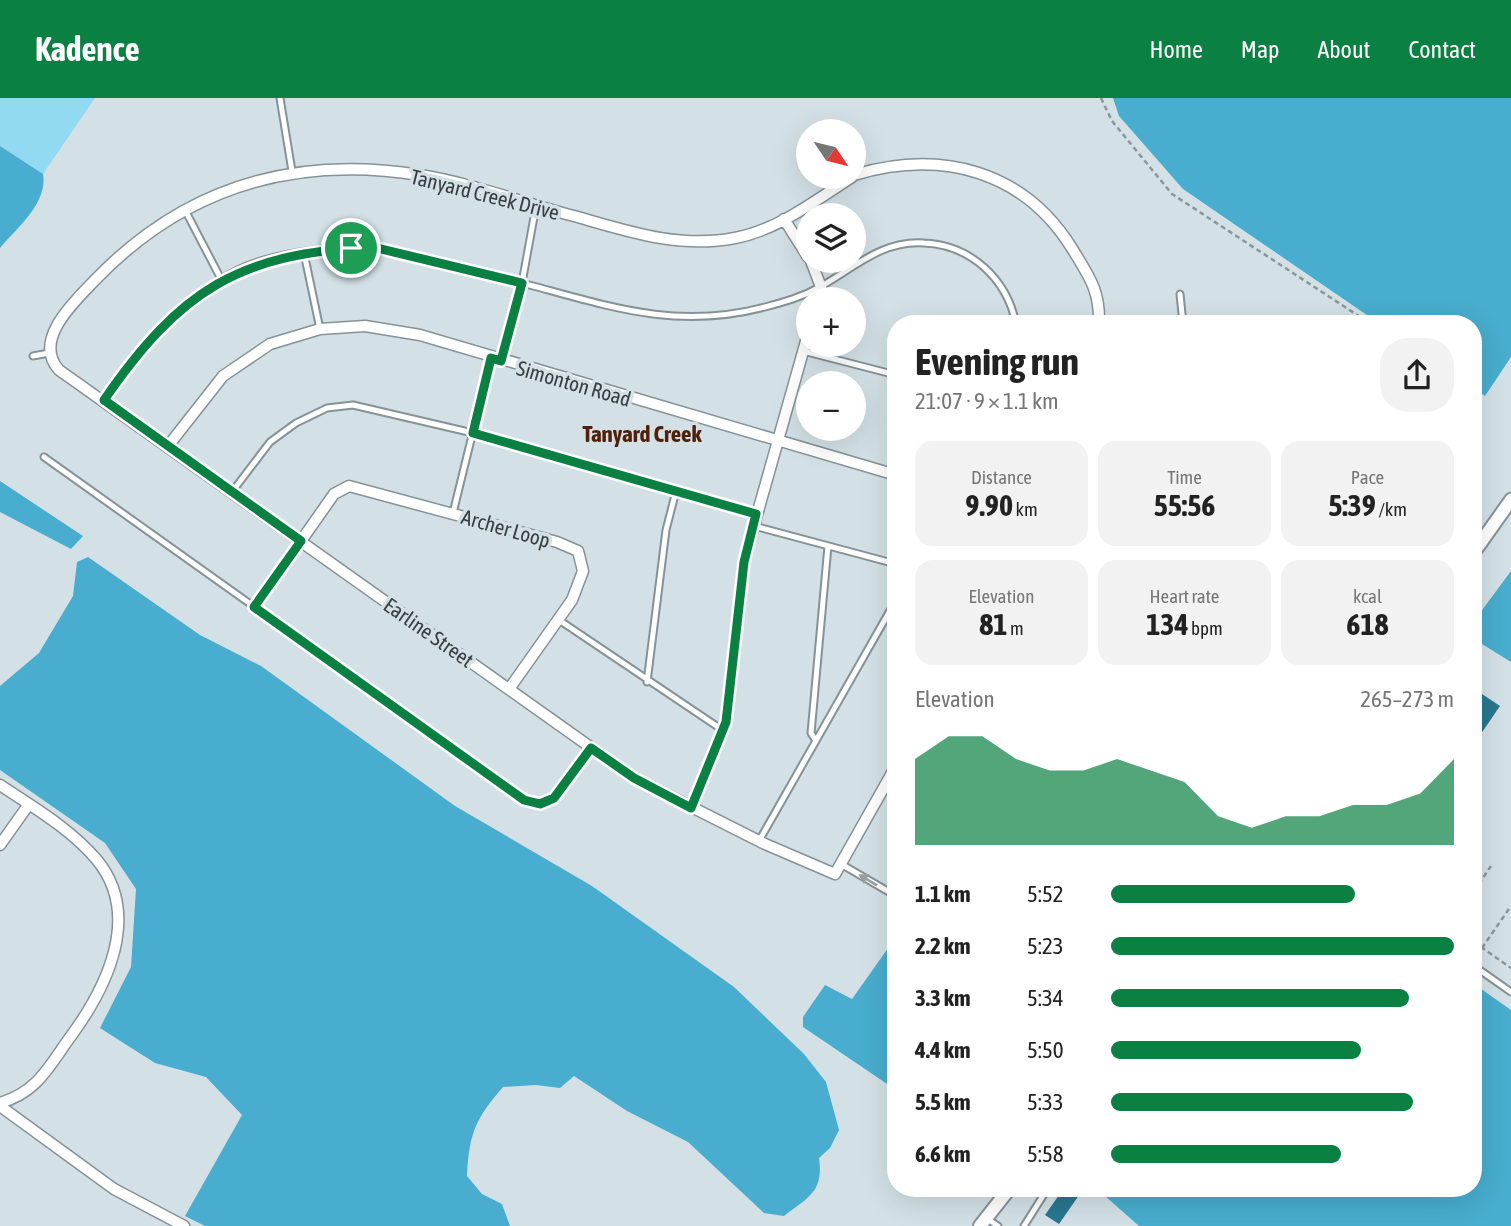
<!DOCTYPE html>
<meta charset="utf-8">
<style>
body{margin:0;font-family:"Asap Condensed",sans-serif;background:#f2f2f2;color:#222;height:100vh;display:flex;flex-direction:column;font-size:26px;white-space:nowrap}
*{box-sizing:border-box;margin:0}
p{font-size:23px;color:#767676}
.icon{flex:none;width:38px;height:38px;fill:none;stroke:currentColor;stroke-width:2;stroke-linecap:round;stroke-linejoin:round}
.map{position:relative;flex:1;overflow:hidden}
.sheet{position:absolute;left:887px;top:217px;width:595px;height:882px;display:flex;flex-direction:column;background:#fff;border-radius:28px;box-shadow:0 7px 28px #0002}
.sheet>*{flex:none}
.needle{width:46px;rotate:125deg}
.fabs{position:absolute;left:796px;top:21px;display:grid;gap:14px}
.fabs a{display:grid;place-items:center;width:70px;height:70px;border-radius:50%;background:#fff;box-shadow:0 7px 28px #0002;font-size:35px}
.pin{position:absolute;display:grid;place-items:center;width:60px;height:60px;color:#fff;margin:-30px;border:4px solid #fff;border-radius:50%;box-shadow:0 2px 7px #0007}
.round{display:grid;place-items:center;flex:none;width:74px;height:74px;border-radius:28px;background:#f2f2f2}
.summary{display:flex;align-items:center;justify-content:space-between;height:119px;padding:0 28px}
h1{font-size:38px;font-weight:700;line-height:52px}
.stats{display:grid;grid-template-columns:repeat(3,1fr);gap:10px;height:119px;padding:7px 28px}
.stats div{display:grid;align-content:center;border-radius:18px;background:#f2f2f2;text-align:center}
.stats b{font-size:30px;font-weight:700}
.stats small{font-size:19px;font-weight:400}
.stats p{font-size:19px}
.chart{height:196px;padding:14px 28px}
.chart p{display:flex;justify-content:space-between}
.chart svg{width:100%;height:126px;margin-top:7px;fill:#0b8043;opacity:.7}
ul{padding:0 28px;list-style:none;font-size:23px}
li{display:grid;grid-template-columns:112px 84px 1fr;align-items:center;height:52px}
li i{height:18px;border-radius:9px;background:#0b8043}
header{display:flex;align-items:center;gap:42px;box-sizing:border-box;height:98px;padding:0 35px;background:#0b8043;color:#fff}
header strong{font-size:33px}
nav{display:flex;gap:38px;margin-inline-start:auto;font-size:24px}
.map>svg:first-child{display:block}
</style>
<header>
<strong>Kadence</strong>
<nav><a>Home</a><a>Map</a><a>About</a><a>Contact</a></nav>
</header>
<div class="map">
<svg width="1511" height="1128" viewBox="0 0 1511 1128">
<rect width="100%" height="100%" fill="#d3e1e6"/>
<path fill="#92d9f2" d="M0,0H95L43,76L0,48Z"/>
<path fill="#48adce" d="M1113,0H1511V259L1485,298L1474,290V226H1380L1183,91L1119,18Z
M0,48L43,76C48,105 17,130 0,150Z
M0,383L83,438L71,451L0,414Z
M88,459L200,537L261,568L455,708L592,788L734,889L804,956L826,984L839,1032L830,1050L819,1060C824,1094 808,1099 784,1118L764,1115L688,1044L627,1013L574,978L560,990L536,987L503,989C476,1020 469,1035 467,1078L482,1096L502,1106L510,1128H205L185,1118L242,1017L206,979L155,965L100,930L131,869L136,791L105,745L0,672V588L39,555L73,498L77,464Z
M1511,473V564L1474,541V523Z
M896,839V992L803,929V919L825,887L852,901Z
M1474,886L1511,912V1128H1139L1096,1090H1474V1066L1481,1045L1474,1034Z"/>
<path fill="#29778f" d="M1482,596L1500,608L1474,646V601L1477,603Z
M1064,1090H1084L1059,1126L1045,1117Z"/>
<g fill="none" stroke-linecap="round" stroke-linejoin="round">
<defs>
<path id="service" d="M280,0L292,73
M185,112L221,181
M304,155L320,231
M1180,196L1183,226
M803,253L896,277
M33,258L49,255
M501,262L522,185L536,108
M104,302C136,255 172,214 220,182C266,151 350,144 403,154C448,166 492,177 537,189C617,211 681,231 765,209C784,204 802,199 820,189C854,170 882,142 924,145C971,147 1007,181 1016,226
M44,359L524,701L540,707L554,700L591,650
M232,394L270,344L296,325L327,310L353,307L473,335L756,416
M453,415L491,260
M754,428L896,466
M254,509L301,443
M559,522L724,633
M647,584L666,432L676,393
M816,643L811,635L828,448
M759,743L896,502
M841,766L896,798
M1474,868L1511,894
M986,1120L998,1128
M1024,1128L1048,1090"/>
<path id="minor" d="M854,77C941,51 1024,72 1073,152C1090,180 1100,193 1099,226
M852,79C816,102 778,132 735,140C679,151 627,133 574,118C523,105 471,85 420,77C295,57 185,89 96,181C74,204 32,242 59,272L634,680L765,746L835,776L896,668
M784,121L808,159
M811,163L821,189L818,201
M168,348L223,278L270,246L320,231L365,228L420,237L896,377
M301,443L334,396L349,388L557,444L578,453L583,473L572,502L509,591
M0,687C33,709 71,731 97,762C142,817 107,889 71,938C49,968 38,994 0,1005
M691,710L726,624L744,463L808,236
M0,747L29,706
M0,1008L114,1091L184,1128"/>
<path id="tertiary" d="M1474,454L1511,402
M980,1128L1010,1090"/>
</defs>
<use href="#service" stroke="#859297" stroke-width="9"/>
<use href="#minor" stroke="#859297" stroke-width="13"/>
<use href="#tertiary" stroke="#859297" stroke-width="16"/>
<path stroke="#8c969a" stroke-width="2.5" stroke-dasharray="5 3.5" stroke-linecap="butt" d="M1101,0L1112,23L1172,96L1371,226
M1474,793L1491,768
M1474,844L1511,870
M1482,850L1511,808"/>
<use href="#service" stroke="#fff" stroke-width="5"/>
<use href="#minor" stroke="#fff" stroke-width="10"/>
<use href="#tertiary" stroke="#fff" stroke-width="12"/>
</g>
<defs><path id="oneway-solid" d="M-6-.8H1V-3.2L6.5 0L1 3.2V.8H-6Z" transform="scale(1.75)"/></defs>
<use fill="#9c9ea0" href="#oneway-solid" transform="translate(868 782) rotate(-149)"/>
<g fill="none" stroke-linecap="round" stroke-linejoin="round">
<defs>
<path id="route" d="M373,149L522,185L501,263L491,260L473,335L756,416L744,464L726,624L691,710L634,680L591,650L554,700L540,706L524,702L254,509L301,443L104,302C180,192 239,155 373,149Z"/>
</defs>
<use href="#route" stroke="#fff" stroke-width="14"/>
<use href="#route" stroke="#0b8043" stroke-width="9"/>
</g>
<g text-anchor="middle" dominant-baseline="central" stroke-width="7" stroke-linejoin="round" paint-order="stroke">
<g font-size="21" fill="#383e40" stroke="#d3e1e6">
<text transform="translate(485 96) rotate(14)">Tanyard Creek Drive</text>
<text transform="translate(574 285) rotate(16)">Simonton Road</text>
<text transform="translate(506 430) rotate(16)">Archer Loop</text>
<text transform="translate(429 534) rotate(35)">Earline Street</text>
</g>
<g font-size="23" font-weight="bold" fill="#51200b" stroke="#d3e1e6">
<text x="642" y="336">Tanyard Creek</text>
</g>
</g>
</svg>
<div class="fabs">
<a><svg class="needle" viewBox="-14 -14 28 28"><path d="M0-13l5 13h-10z" fill="#e53935"/><path d="M0 13l5-13h-10z" fill="#767676"/></svg></a>
<a><svg class="icon" aria-label="layers" viewBox="0 0 24 24"><path d="M12 4l9 5-9 5-9-5zM3 14l9 5 9-5"/></svg></a>
<a>+</a>
<a>−</a>
</div>
<div class="pin" style="left:351px;top:150px;background:#1e9e55"><svg class="icon" aria-label="arrive" viewBox="0 0 24 24"><path d="M6 21V4h12l-3 4 3 4H6"/></svg></div>
<section class="sheet">
<div class="summary"><div><h1>Evening run</h1><p>21:07 · 9 × 1.1 km</p></div><a class="round"><svg class="icon" aria-label="share" viewBox="0 0 24 24"><path d="M12 15V3M7 8l5-5 5 5M5 13v7h14v-7"/></svg></a></div>
<div class="stats">
<div><p>Distance</p><b>9.90<small> km</small></b></div>
<div><p>Time</p><b>55:56</b></div>
<div><p>Pace</p><b>5:39<small> /km</small></b></div>
</div>
<div class="stats">
<div><p>Elevation</p><b>81<small> m</small></b></div>
<div><p>Heart rate</p><b>134<small> bpm</small></b></div>
<div><p>kcal</p><b>618</b></div>
</div>
<div class="chart"><p><span>Elevation</span>265–273 m</p>
<svg viewBox="0 0 160 44" preserveAspectRatio="none"><path d="M0 44V14L10 6L20 6L30 14L40 18L50 18L60 14L70 18L80 22L90 34L100 38L110 34L120 34L130 30L140 30L150 26L160 14V44z"/></svg>
</div>
<ul>
<li><b>1.1 km</b>5:52<i style="width:71%"></i></li>
<li><b>2.2 km</b>5:23<i style="width:100%"></i></li>
<li><b>3.3 km</b>5:34<i style="width:87%"></i></li>
<li><b>4.4 km</b>5:50<i style="width:73%"></i></li>
<li><b>5.5 km</b>5:33<i style="width:88%"></i></li>
<li><b>6.6 km</b>5:58<i style="width:67%"></i></li>
</ul>
</section>
</div>
